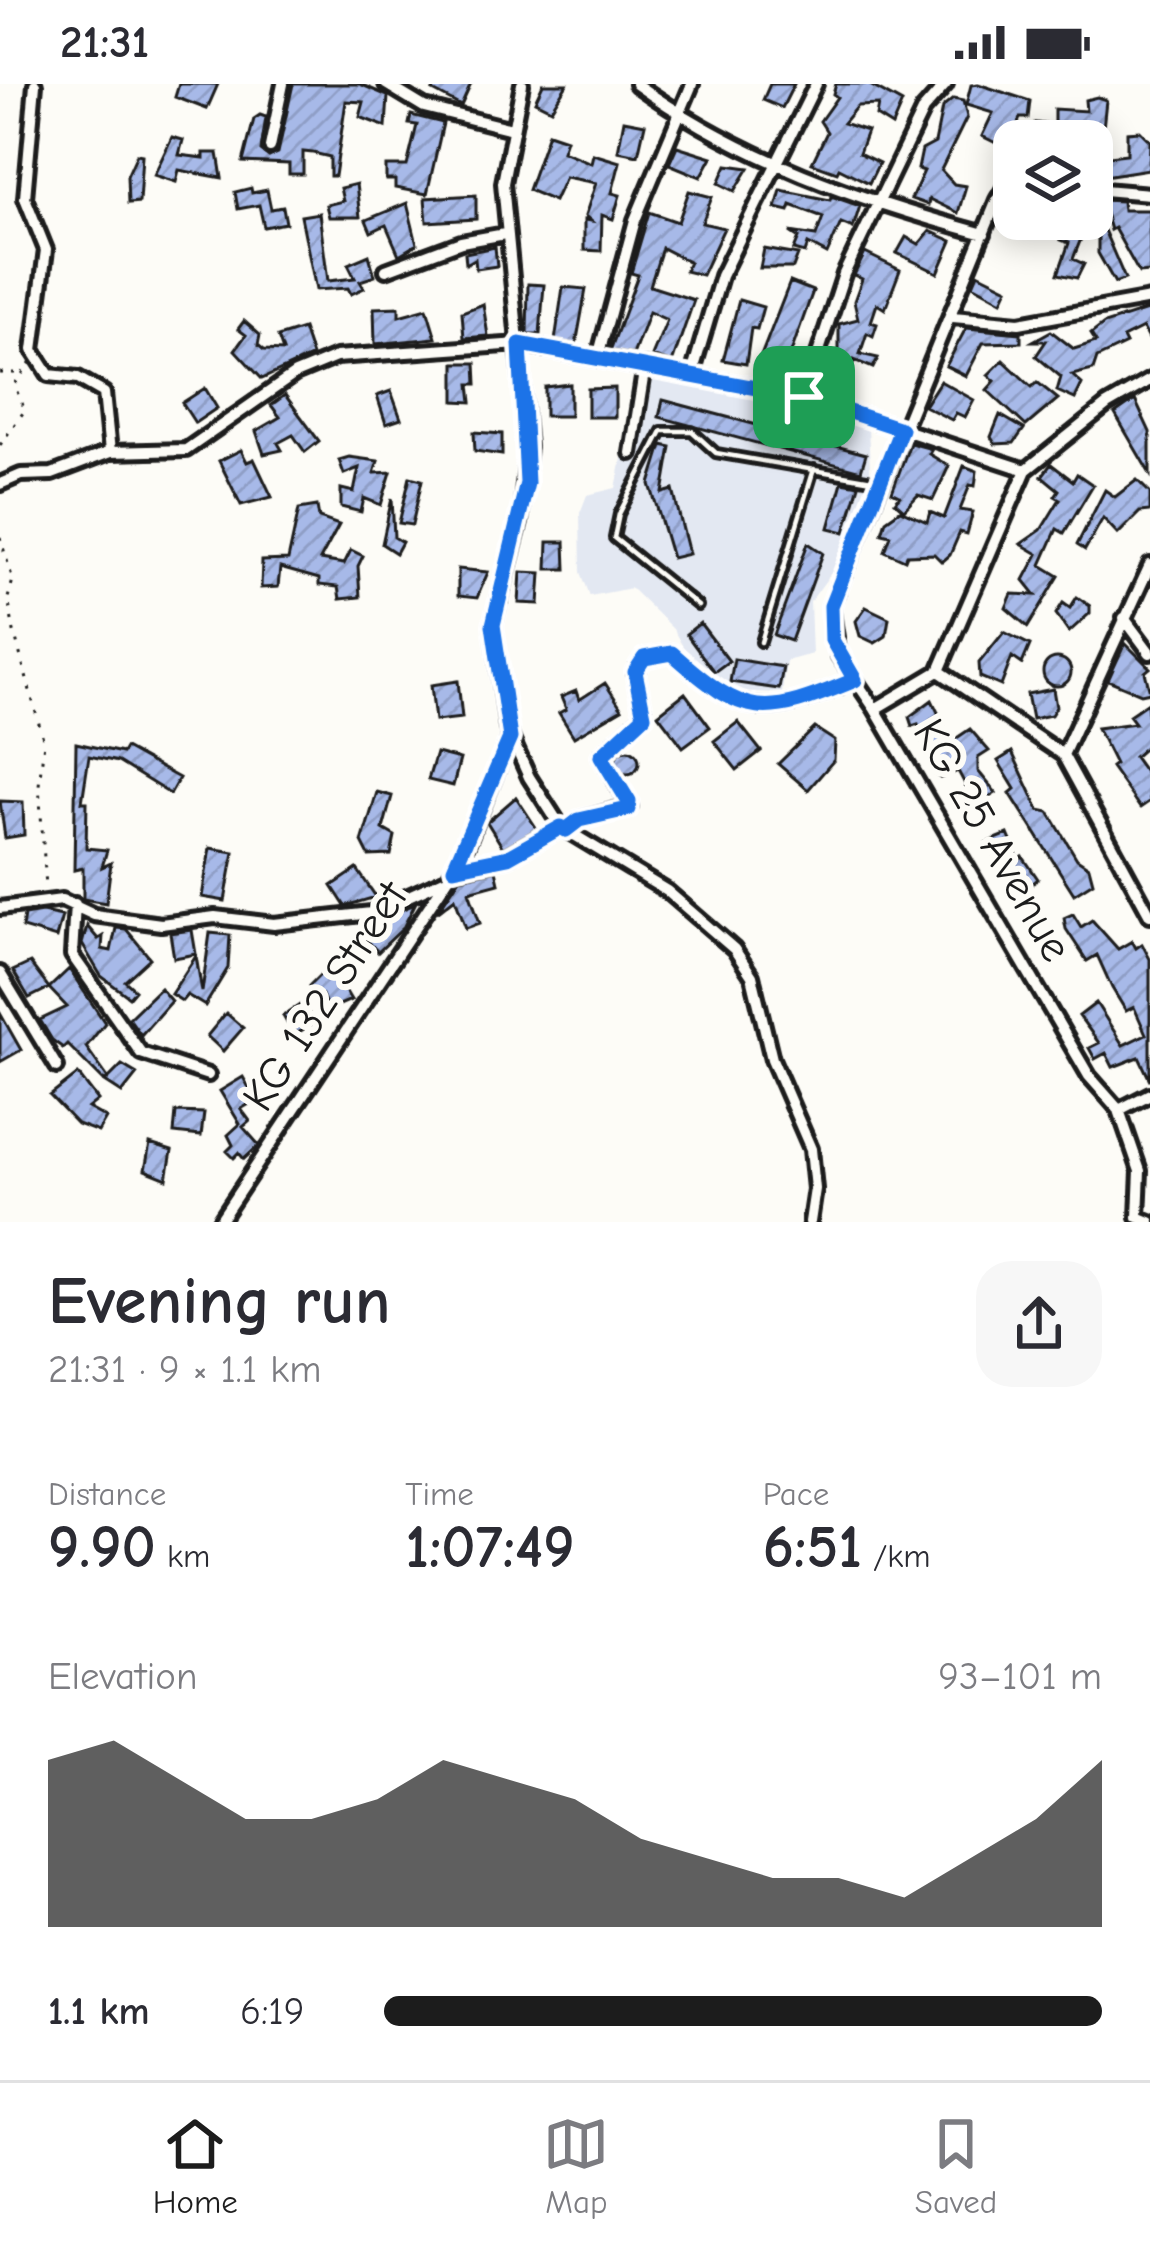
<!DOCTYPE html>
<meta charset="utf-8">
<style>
body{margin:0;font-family:"Comic Neue",sans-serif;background:#f7f7f7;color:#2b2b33;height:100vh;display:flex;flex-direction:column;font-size:45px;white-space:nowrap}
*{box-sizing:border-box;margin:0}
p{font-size:39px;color:#7c7c81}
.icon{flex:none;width:66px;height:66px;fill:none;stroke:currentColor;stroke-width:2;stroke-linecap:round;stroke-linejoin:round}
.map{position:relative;height:1138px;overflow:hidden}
.side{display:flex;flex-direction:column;background:#fff;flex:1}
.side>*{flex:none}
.controls{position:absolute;left:993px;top:36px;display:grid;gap:24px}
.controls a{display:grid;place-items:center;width:120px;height:120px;border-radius:24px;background:#fff;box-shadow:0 6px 30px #0003;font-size:60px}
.pin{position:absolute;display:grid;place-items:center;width:102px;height:102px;color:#fff;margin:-51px;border-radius:24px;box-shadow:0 6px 18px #0006}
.round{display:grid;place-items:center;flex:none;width:126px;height:126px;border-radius:36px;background:#f7f7f7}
.summary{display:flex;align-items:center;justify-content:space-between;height:204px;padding:0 48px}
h1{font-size:66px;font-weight:600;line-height:90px}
.figures{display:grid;grid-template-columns:repeat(3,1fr);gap:18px;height:204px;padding:12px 48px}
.figures div{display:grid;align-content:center}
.figures b{font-size:60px;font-weight:600}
.figures small{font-size:33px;font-weight:400}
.figures p{font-size:33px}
.chart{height:336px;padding:24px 48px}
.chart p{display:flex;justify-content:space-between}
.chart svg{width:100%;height:216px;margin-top:12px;fill:#1c1c1c;opacity:.7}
ul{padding:0 48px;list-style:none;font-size:39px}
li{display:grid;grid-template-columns:192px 144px 1fr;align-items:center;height:90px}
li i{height:30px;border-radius:15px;background:#1c1c1c}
.status{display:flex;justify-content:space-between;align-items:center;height:84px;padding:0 60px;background:#fff;direction:ltr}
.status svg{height:33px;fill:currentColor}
.menu{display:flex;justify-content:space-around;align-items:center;height:168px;border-top:3px solid #e1e1e2;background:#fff;font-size:33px;color:#7c7c81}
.menu a{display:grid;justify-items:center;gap:6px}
.menu .active{color:#1c1c1c}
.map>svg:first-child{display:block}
</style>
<div class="status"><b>21:31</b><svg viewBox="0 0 49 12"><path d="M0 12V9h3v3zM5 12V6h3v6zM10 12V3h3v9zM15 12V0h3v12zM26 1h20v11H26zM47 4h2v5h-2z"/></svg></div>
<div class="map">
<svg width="1150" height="1138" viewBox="0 0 1150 1138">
<defs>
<pattern id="building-hatch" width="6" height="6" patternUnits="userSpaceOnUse" patternTransform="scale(3)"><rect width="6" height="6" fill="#a7b9e8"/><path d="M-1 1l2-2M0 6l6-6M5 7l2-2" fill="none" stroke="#8f9ec6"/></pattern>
</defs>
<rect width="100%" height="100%" fill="#fdfcf7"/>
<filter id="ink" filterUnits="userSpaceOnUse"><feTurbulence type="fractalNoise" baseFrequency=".00833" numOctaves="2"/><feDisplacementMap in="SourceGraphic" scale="24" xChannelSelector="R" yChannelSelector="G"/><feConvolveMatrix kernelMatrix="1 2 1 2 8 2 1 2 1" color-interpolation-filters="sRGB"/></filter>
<g filter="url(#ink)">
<path fill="#e3e8f2" d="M640,287L761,312L868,343L871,402L853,459L810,518L812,570L786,577L782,609L726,607L696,586L673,545L631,504L590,512L581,488L580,429L587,411L616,404Z"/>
<path fill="url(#building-hatch)" stroke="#1c1c1c" stroke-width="3" d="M179,0H218L207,25L175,13Z
M293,0H360L388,12L386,43L360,33L364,18L346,17L335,92H330V73L313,69L303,68V90H289V80L243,78L254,35L260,31L266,33L261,67L269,73L278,69Z
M437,0H471L461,22L433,7Z
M543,0H567L551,25L535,17Z
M770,0H794L782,24L763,16Z
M836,0H868L902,19L892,42L876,32L878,21L857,22L843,39L867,47L859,69L879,79L869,99L839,84L837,88L812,79L827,48L820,37L837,13L833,10Z
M978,0L1030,17L1028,34H1020L1008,65L982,52L993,29L966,21L971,1Z
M1097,13L1106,16L1100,73L1127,70V48L1140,47L1150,57L1149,85L1092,94V57L1087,52L1057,45V56L1033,55L1035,39L1054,41V25L1086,27L1085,16Z
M953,15L963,17L967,33L941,86L954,100L966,102L958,129L929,115L928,121L911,115L924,87L918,85L922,66L935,59L942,24Z
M411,31L443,39L427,110L395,104V96H386V82H407L417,41L409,40Z
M624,36L645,40L638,71L618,67Z
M548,49L566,55L562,67L591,79L593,70L620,78L612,109L620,111L613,135L602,131L601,167L584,166V136L591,137L585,132L596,99L565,93L554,117L528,106Z
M172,53L183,56L179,71L204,74V69H218L222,94L179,86L176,98L154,91Z
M677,62L712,73L701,93L669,80Z
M137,70L142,71L139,118L128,119L127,92Z
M727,81L749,84L735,107L719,99Z
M356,100L360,133H329L326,121L343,117L340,104Z
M251,104L252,109L267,106L271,125L283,123L286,139L264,143L259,121L238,125L235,108Z
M781,106L830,116L831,112L860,122L853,144L841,139L827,170L808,160L805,169L794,166L799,154L790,148L816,152L823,133L791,121L789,127L776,124Z
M689,107L712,113L702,139L724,144L702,191L685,187L689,178L662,164L650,202L694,216L672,279L652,272L667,236L649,228L633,271L610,267L638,191L631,189L649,128L678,138Z
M476,111V135L427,138L425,114Z
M1101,116L1122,117L1123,126H1149L1150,188L1139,189L1114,144L1110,146Z
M407,119L417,160L399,171L386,141L371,148L366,136Z
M319,129L328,197L355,194L348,180L369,171L375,192L360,197L364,204L351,210L348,204L316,206L301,132Z
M1098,132L1125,195L1115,199L1098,169Z
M1023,135H1061L1084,147L1073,175L1084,180L1077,194L1058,190L1069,159L1061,156L1064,149Z
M930,147L952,157L938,189L897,169L906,153L919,160Z
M495,163L497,182L476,185L475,175L466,180L465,169Z
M764,165L798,171L793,184H760Z
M865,169L900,186L885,225L877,220L871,238L877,240L873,252L867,249L860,270L878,274L873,284L854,276L848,297L826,285L839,265V240L858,235L854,217L862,195L854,191Z
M978,189L1008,204L1002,217L973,201Z
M790,198L813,207L784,288L759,277Z
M528,200L544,201L540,250H527Z
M563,203L586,205L576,261L555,257Z
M739,216L763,223L757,245L751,244L746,280L723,276Z
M483,220L488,252L464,254L462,228Z
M399,223V232L427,224L436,254L375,260L374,224Z
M1150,225V257L1143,244L1123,254L1126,260L1097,274L1093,286L1072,291L1082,300L1075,315L1057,307L1061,293L1036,272L1046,257H1033L1051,247L1074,265L1096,258L1091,250L1104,240Z
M244,237L260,251L258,261L264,266L283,267L278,253L303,245L312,272L262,295L235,266L246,251L238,245Z
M966,244L1021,249V258L983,259L966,292L946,282Z
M1003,276L1032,303L1037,298L1058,315L1026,342L987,306L995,297L988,291Z
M455,279H476L477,300H470L472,318L455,317Z
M940,297L974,316L965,333L956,329L952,336L924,322Z
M570,300V332H545V303Z
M205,304L217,324L195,339L182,319Z
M615,304V333H588V305Z
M391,307L401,335L386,340L377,312Z
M285,311L319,357L305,368L293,351L278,359L282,366L264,370L256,347L280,333L271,321Z
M663,316L866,370L861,387L659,333Z
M1135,316L1150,348V390L1115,330Z
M1000,331L1024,345L1014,359L995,360L991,353Z
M474,348L502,350V371L475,367Z
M910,359L932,365L929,370L949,382L933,416L918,411L904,426L895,418L900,412L892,408Z
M662,361L671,363L663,409L673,406L689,470L672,474L650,400Z
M241,366L247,378L254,375L272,413L241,421L219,377Z
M349,373L378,377L374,389L391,388L381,421L364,414L361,428L341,423V405L354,408L359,384L344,390L339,376Z
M1051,380L1073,397L1077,390L1093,401L1064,449L1057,445L1041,481L1059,492L1028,543L1006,524L1012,510L1036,511L1024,496L1038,470L1021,460L1041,446L1060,415L1055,412L1059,406L1042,392Z
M964,382L977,387L975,402L970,401L960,426L973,428L967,450L960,448L950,471L942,478L934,470L907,471L905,476L885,467L891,451L882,449L886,436L900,426L927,438L930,428L944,434Z
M410,393L422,396L412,441L399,439Z
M1137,396L1150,409V427L1140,428L1118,450L1103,434L1085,466L1077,461L1105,406L1115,413Z
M842,398L859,401L845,448L829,444Z
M392,414L394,453L402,458L396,469L382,460Z
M317,422L319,434L339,441L320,476L344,480L351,466L363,472L358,482L360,513L340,515L338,503L319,501V495L280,484L278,503L261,504L262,477L288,476L299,425Z
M548,458H565L566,485H547Z
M808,459L823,469L791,557L774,551Z
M458,485L488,488L477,514L458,512Z
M521,488L541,489L539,520L519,519Z
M1077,513L1090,522V529L1069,548L1056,530L1063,519L1070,524Z
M866,523L889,534L886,552L875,559L860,552L856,537Z
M700,539L729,577L714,588L686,550Z
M1004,548L1030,561L1022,580L1012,573L1001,602L980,593L979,579Z
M1125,559L1150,584L1145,588L1150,608L1141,610L1108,596Z
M1043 588a14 14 0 1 1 28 0a14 14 0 1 1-28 0Z
M734,575L783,583L779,605L730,598Z
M458,597L462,634L435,637L431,601Z
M605,599L622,625L574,653L559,629L566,625L561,613L576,607L579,616Z
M1053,605L1056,623L1051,631L1032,635L1027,610Z
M685,609L710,643L683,663L658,630Z
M932,616L944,641L945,662L970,645L989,667L978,674V687L996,709L972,724L961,715L966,702L958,687L940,694L931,687L918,640L912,642L909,633Z
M1147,619L1150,659L1134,673L1147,691L1150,717L1140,724L1111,683L1115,680L1097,644L1135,639L1129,631Z
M738,638L761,667L737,686L714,657Z
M815,644L835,657L834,676L808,706L778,680Z
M76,659L122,669L125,664L179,694L170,710L118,678L89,672L82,718H87L86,764L107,766L102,783L111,779L106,819L83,815V784L74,786Z
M615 678a12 12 0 1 1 24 0a12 12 0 1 1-24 0Z
M1012,668L1039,726L1049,728L1077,775L1089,783L1093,798L1074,810L1010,709L1015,705L998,677Z
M436,669L460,675L453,702L428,696Z
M377,708L392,712L383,745L395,752L391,771L369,772L362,758Z
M516,713L537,745L503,764L487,738Z
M0,717L23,718L24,751L5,754Z
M1008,750L1019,776L1023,773L1038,795L1023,808L986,759Z
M210,764L234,768L225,817L202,813Z
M357,785L376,813L345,822L332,802Z
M496,786L499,799L469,807L480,839L466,844L455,814L437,828L460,794Z
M415,820L403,844L378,868L364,853L383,834Z
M42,828L62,832L56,854L22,844L24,831Z
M1073,830L1081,843L1092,836L1118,865L1132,857L1136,864L1142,860L1150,875V996L1139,973L1113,983L1106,969L1095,975L1089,964L1099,959L1079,932L1096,919L1123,961L1146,950L1134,923L1126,927L1112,904L1097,871L1087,877L1066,845L1064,834Z
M87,842L98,855L103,852L102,865L111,867L116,844L126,845L150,874L125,897L135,906L129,913L101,892L82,860Z
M192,846L196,870L174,874L170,849Z
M210,849L230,851L228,884L205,922L187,911L182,917L171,910L196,872L202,908Z
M30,879L49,904L29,914L13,887Z
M330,881L351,916L328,926L322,911L316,914L309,902Z
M69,885L105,939L86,963L108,994L104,997L67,960L63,964L52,956L40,936L67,923L49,904Z
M160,904L171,917L141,951L129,934Z
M303,919L314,939L294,951L283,932Z
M0,929L21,966L0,978Z
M226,929L243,944L223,967L207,952Z
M122,981L137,990L122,1009L105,998Z
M78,990L98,1016L88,1024L106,1034L98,1048L77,1040L50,1012Z
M243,993L256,1016L241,1025L250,1037L243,1043L259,1061L244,1075L239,1069L234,1074L227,1067L233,1061L228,1051L240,1040L220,1007Z
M176,1028L204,1029L201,1052L174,1049Z
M150,1060L172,1067L167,1095L145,1086Z"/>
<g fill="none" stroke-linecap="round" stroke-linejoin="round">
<defs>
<path id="lane" d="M698,522L614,454L619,430L662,347H692L716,369L878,397
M761,558L814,385"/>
<path id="street" d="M35,0L25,114L46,166L33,266L49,291L78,294L104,309L110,368
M386,0L424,23L512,45
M522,0L503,99L528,363L520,438L493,541L507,644L529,693L561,743L667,807L734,865L752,892L772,975L811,1065L815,1105L810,1138
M636,0C742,76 859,116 984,150
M270,63L283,0
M1092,105L1150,110
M386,186L461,158L505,150
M953,233L1019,239L1150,215
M598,273L635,136L692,0
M692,290L721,192L816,0
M1150,296L1107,321L1026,386L939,587L875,625L1089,992L1119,1026L1150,1010
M804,313L844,190L923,26L946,0
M631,369L645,282
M0,400L21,391L52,390L110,368L186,366L295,290L336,273L519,260L804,313L1026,386
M1124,534L1150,569
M939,587L1063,671L1150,831
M875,625L839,572L831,522L997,116L1007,99L1014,98
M1063,671L1150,481
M566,746L579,736L630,722L601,672L644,631L635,588L644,574L672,569C748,636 762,635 855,596
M454,785L508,773L561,743
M75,820L72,871L141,969L208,991
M0,824L62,816L94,831L161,840L215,833L274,840L371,829L444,796
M0,889L57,983
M1119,1026L1140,1087L1138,1133L1150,1138
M219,1138L462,773L510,654"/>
</defs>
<use href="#lane" stroke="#1c1c1c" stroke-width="14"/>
<use href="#street" stroke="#1c1c1c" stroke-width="20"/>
<path stroke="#1c1c1c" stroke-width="3" stroke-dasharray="3 9" stroke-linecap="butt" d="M0,289H18
M0,361L25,326L14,301L31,278
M0,453L13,496L8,514L14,548L44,658L39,701L46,803"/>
<use href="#lane" stroke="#fdfcf7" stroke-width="4.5"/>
<use href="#street" stroke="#fdfcf7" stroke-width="10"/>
</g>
</g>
<g fill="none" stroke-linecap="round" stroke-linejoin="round" filter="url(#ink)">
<defs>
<path id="route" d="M520,260L804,313L901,345L831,522L832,556L855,596C763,634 747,636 672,569L644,574L635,588L644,632L601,672L629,718L628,725L579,736L566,746L561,743L508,773L454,784L510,654L493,541L527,399Z"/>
</defs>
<use href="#route" stroke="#fff" stroke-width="24"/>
<use href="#route" stroke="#1a73e8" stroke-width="15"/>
</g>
<g text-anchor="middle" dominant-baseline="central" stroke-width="12" stroke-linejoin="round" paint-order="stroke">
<g font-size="45" fill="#1c1c1c" stroke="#fdfcf7">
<text transform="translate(993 756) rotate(60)">KG 25 Avenue</text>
<text transform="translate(325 912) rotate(-57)">KG 132 Street</text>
</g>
</g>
</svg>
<div class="controls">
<a><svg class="icon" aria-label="layers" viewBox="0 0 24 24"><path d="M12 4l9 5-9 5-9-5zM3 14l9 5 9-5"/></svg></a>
</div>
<div class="pin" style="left:804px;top:313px;background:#1e9e55"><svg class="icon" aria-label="arrive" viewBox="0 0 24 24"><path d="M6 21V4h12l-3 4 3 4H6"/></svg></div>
</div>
<section class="side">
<div class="summary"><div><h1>Evening run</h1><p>21:31 · 9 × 1.1 km</p></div><a class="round"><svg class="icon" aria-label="share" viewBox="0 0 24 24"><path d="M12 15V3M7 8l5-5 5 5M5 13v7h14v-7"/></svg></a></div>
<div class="figures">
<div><p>Distance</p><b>9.90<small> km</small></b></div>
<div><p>Time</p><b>1:07:49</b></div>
<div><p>Pace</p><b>6:51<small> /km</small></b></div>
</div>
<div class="chart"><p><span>Elevation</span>93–101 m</p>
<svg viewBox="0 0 160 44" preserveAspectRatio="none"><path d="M0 44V10L10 6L20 14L30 22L40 22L50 18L60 10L70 14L80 18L90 26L100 30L110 34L120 34L130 38L140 30L150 22L160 10V44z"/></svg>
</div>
<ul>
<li><b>1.1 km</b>6:19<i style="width:100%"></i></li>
</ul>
</section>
<nav class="menu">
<a class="active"><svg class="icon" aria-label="home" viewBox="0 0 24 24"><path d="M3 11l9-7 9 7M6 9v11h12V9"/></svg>Home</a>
<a><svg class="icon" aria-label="map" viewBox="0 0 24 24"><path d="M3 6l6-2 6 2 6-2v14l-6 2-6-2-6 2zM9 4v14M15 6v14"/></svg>Map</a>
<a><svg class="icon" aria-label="saved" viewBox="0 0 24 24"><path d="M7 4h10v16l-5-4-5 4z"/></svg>Saved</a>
</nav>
